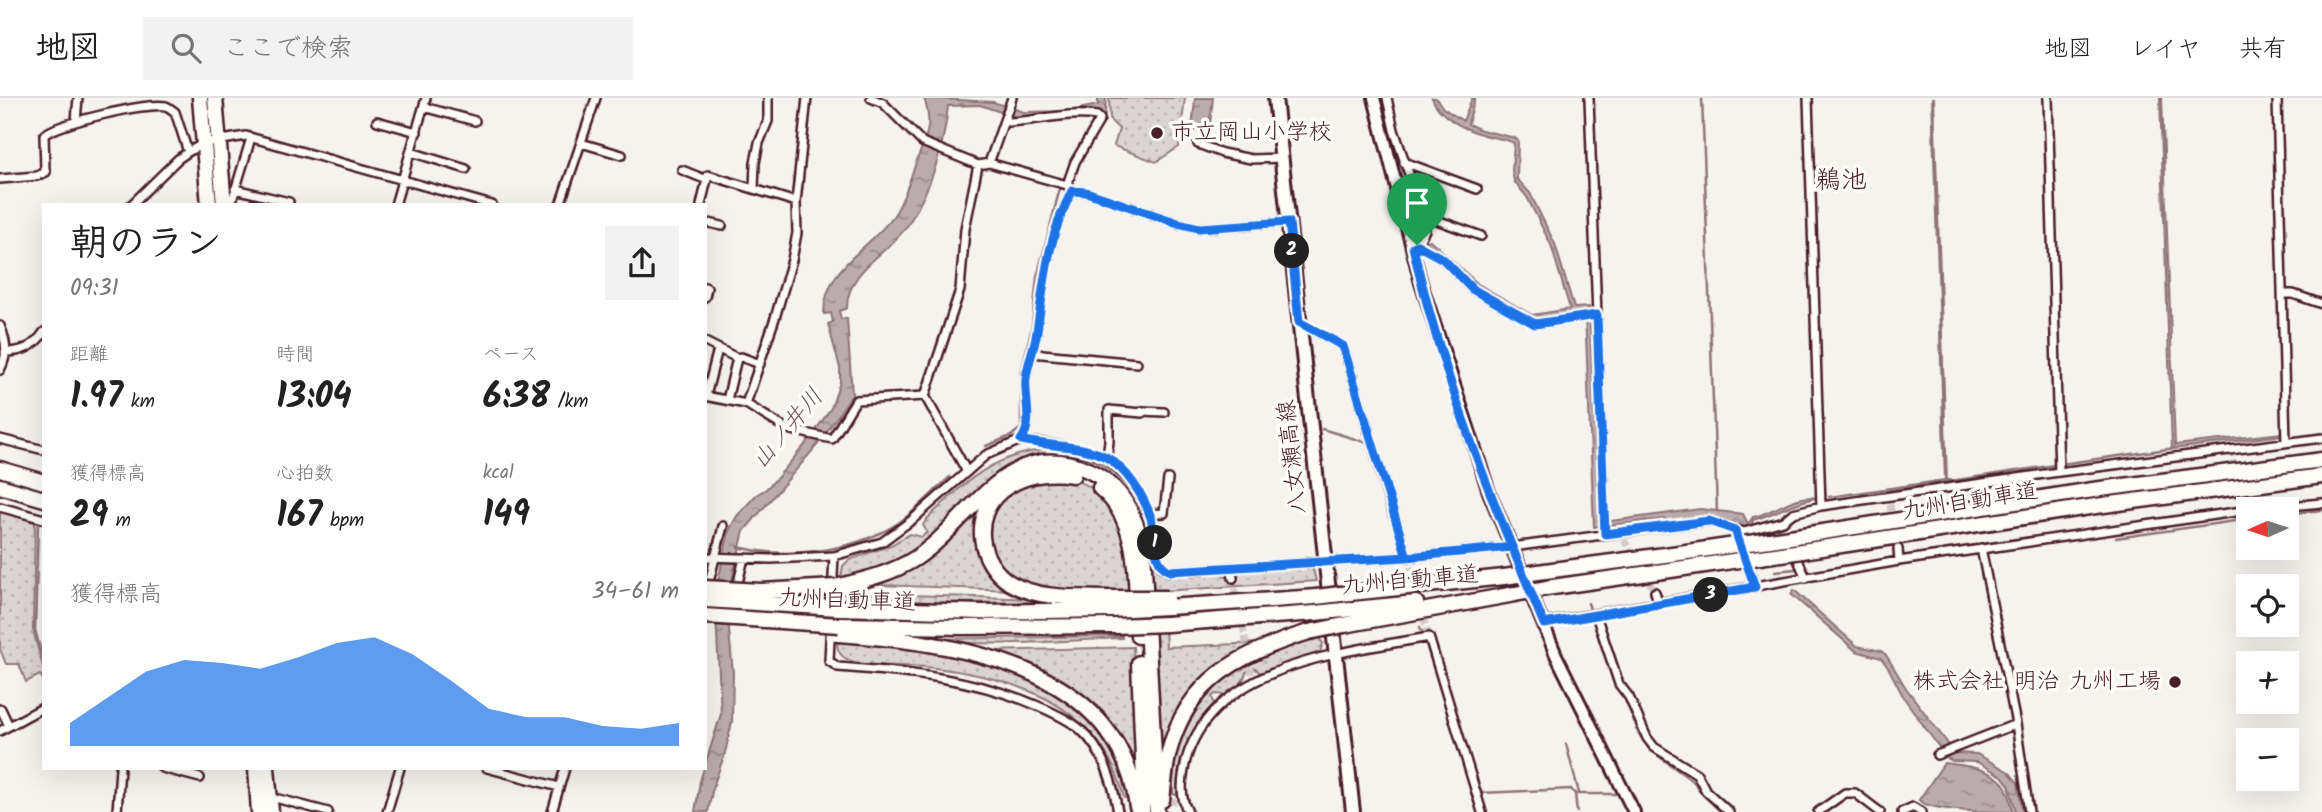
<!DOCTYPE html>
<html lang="ja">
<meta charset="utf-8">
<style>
body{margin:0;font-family:Kalam,"Klee One",sans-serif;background:#f2f2f2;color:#222;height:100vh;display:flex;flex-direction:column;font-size:26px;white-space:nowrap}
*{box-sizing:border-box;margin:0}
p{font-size:23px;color:#767676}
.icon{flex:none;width:38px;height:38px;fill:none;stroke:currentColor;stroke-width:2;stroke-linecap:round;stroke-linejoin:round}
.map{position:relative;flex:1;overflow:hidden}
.side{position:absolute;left:42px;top:105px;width:665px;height:567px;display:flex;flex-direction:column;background:#fff;border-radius:0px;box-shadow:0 7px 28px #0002}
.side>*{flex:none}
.needle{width:46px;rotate:267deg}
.tools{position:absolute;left:2236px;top:399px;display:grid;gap:14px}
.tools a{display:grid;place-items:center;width:63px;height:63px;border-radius:0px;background:#fff;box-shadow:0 7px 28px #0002;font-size:35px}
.pin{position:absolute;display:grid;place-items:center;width:60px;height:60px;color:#fff;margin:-72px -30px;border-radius:50% 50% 50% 0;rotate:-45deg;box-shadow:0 0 7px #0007}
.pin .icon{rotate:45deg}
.km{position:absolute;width:35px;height:35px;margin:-18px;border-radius:50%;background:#222;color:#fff;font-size:19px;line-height:35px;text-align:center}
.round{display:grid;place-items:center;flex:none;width:74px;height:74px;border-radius:0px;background:#f2f2f2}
.headline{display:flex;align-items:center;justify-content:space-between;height:119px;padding:0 28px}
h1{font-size:38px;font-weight:700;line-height:52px}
.stats{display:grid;grid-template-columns:repeat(3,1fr);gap:10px;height:119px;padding:7px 28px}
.stats div{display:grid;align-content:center}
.stats b{font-size:35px;font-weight:700}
.stats small{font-size:19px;font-weight:400}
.stats p{font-size:19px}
.chart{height:196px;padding:14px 28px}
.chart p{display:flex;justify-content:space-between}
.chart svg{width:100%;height:126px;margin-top:7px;fill:#1a73e8;opacity:.7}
header{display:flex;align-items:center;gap:42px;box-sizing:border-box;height:98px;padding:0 35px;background:#fff;border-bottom:2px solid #e0e0e0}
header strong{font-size:33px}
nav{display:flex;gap:38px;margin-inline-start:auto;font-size:24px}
.search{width:490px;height:63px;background:#f2f2f2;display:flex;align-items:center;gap:18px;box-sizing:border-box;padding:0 24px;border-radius:0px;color:#767676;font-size:26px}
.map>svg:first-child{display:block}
</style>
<header>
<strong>地図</strong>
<div class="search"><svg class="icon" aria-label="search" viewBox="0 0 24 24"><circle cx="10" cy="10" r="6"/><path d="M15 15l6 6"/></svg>ここで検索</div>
<nav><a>地図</a><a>レイヤ</a><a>共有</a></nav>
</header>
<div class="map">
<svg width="2322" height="714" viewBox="0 0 2322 714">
<defs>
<pattern id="grass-dots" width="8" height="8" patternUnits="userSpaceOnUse" patternTransform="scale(1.75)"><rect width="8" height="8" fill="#dcd4d2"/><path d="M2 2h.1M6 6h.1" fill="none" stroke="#beb6b4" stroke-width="1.8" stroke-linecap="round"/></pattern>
<pattern id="water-ripples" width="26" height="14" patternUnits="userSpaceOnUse" patternTransform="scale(1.75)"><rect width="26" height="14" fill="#bbabac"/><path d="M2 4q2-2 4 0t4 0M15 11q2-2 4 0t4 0" fill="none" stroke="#9a8b8c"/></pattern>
</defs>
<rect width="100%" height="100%" fill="#f6f3ef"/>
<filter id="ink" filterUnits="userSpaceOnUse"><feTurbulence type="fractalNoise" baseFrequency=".0143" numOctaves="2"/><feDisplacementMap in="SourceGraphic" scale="14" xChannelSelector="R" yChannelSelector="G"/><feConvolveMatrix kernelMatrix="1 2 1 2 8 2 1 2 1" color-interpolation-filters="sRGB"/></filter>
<g filter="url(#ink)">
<path fill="url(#grass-dots)" stroke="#937a7e" stroke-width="2" d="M1109,0H1185L1179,49L1156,64L1114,48L1119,31L1110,22Z
M1050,351C1103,356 1139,384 1150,438C1153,453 1151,467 1165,477C1183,479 1219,466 1229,482L1237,481L1240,472L1307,467L1313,471L1316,483L1163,493L1166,549L1263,545L1199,589L1160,697L1154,491L1142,419L1124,391L1043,359L1022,363L1005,370L980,390L933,440L894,467L841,480L843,468L849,462L891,447L910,436L922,439L927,434L923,427L927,421C966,383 993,356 1050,351Z
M1032,382C1045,382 1059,380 1071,382C1123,392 1128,453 1131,495C1104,496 1060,496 1034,488C1001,478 973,445 995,411C997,407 1000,401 1004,397C1011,391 1024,387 1032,382Z
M986,400C966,442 971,468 1013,492L877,487L893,478Z
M0,413L35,424L33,532L44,573V583L40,577L26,584L19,566H6L0,551Z
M840,495L1045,501L1046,504L931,505L840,502Z
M1122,538V540C1057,543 990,550 926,541Z
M1318,540L1323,545L1320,554L1260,575L1255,570L1246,574C1244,585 1235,591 1226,597L1215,596L1212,599L1214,605C1210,613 1202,619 1197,628C1185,648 1182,670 1178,693L1176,697L1173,696C1170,609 1239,555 1318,540Z
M850,543C930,548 1045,562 1098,631C1113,652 1121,675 1129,700H1124C1102,606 1013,578 926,569C907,567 861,570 847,561C840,558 837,551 837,544Z
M1133,549L1139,691L1066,587L1029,566L990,553Z"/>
<path fill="url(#water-ripples)" stroke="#8e7378" stroke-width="2" d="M924,0L993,4L1024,14L1069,13L1098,7V0H1106L1105,17L1094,14L1021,21L980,7L948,8C944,48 931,90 909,125C891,155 847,170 847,210L839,213L841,221L847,220L852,297L819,345L744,433L729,494L727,511L733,575L732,624L725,655L713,689L708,714H695L700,683L721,616L715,497L729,432L737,418L756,397L766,391L778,379L809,342L831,310L840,284V270L828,226L833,224L831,215L824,216C824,169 870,151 894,117C905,101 910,80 917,62C927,36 933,28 924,0Z
M1195,0H1213L1209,34L1192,32Z
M1432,0H1436L1443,10L1463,23L1472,0H1475L1468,26L1481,32L1515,40L1518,43L1517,81L1530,95L1555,146L1574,210L1589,209L1599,423H1611L1700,411L1743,416L1748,426L1753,419C1773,415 1797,395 1816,400C1793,404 1775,416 1753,422L1751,429L1744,431L1704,419L1667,423L1664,421L1594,429L1585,215L1532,220L1476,189L1426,143L1430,142L1478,186L1532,217L1570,211L1551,147L1527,99L1514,83L1512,72L1514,45C1504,40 1492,40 1481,36C1464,31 1438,18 1432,0Z
M1932,0H1934L1947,382H1960L1828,399L1945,382Z
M2160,0H2162L2175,347L2282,335L2283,337L2172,351Z
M1794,492L1857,548L1881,553L1886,557L1906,590L1955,655L1977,656L2009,674L2018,685L2023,714H2016L2009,687L2002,678L1977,664L1952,663L1946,659L1904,600L1889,571L1881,560L1856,553L1791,496Z
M1944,665C1963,667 1991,670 2004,686C2010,694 2011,705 2013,714C1992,714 1929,714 1919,702Z"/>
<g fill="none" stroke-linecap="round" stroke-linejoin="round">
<path stroke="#8e7378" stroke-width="2.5" d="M1702,0L1717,413
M1240,55H1243
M1251,56L1267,57
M1341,255L1389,420
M1322,331L1365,344
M986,348L1011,338L1021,330V275L1032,228L1037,179L1060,90
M2061,366L2175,350
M1957,382L2055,367
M2287,416L2322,412
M38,424L35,532L44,565
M2116,440L2249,421
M738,449C788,462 853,453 897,426C916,413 932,395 950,379
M1775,473L1796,471
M1588,505L1590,511
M1420,529L1422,534
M1426,545L1460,656
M1636,631L1649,651L1694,684L1699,692L1721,714
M1566,646L1579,695
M1480,695L1571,691L1575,696H1615
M1575,696L1577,714
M1475,704L1478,714"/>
<path stroke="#d4c9c8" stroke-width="7" stroke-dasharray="7 3.5" stroke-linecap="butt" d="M2231,352L2243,412
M1890,406L1893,426
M1624,442L1635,460
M1407,459L1429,539
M1644,476L1655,494
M1233,480L1238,506
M1241,518L1252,576
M1159,704L1183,703"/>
<defs>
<path id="street" d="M871,0L883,5L922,44L978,67L989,65L1067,87L1072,93L1086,94L1178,125L1199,130L1288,124
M1387,0L1394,32L1423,117L1425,132L1417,147
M1589,0L1605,436
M1808,0L1821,408
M2048,0L2059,374
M2277,0L2286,344
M424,9L475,23
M76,23L78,0
M377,23L417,34
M1005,24C1035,24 1066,13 1097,18L1100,21L1098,25L1075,64L1067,87
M581,45L622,57
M1198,46L1222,55L1251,61L1282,60
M411,54L466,71
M1404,64L1477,91
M989,65L1012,0
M45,72L44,37C58,25 147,4 166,8C169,9 172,12 175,14L188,54
M682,72L707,82
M0,81L37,78L46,74
M235,91L289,104
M754,91L755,65L759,45L768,23V0
M229,103H232L251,40
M131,107L178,61L188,54L204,45L246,38L492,107
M395,107L426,0
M560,107L596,0
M701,107L708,77L796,104
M1423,117L1481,138
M705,124L722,128
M1413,149L1417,147L1443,161L1472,191L1535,226L1597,217
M705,189L707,190L705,199
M2283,196H2293L2322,206
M1300,225L1343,248L1407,459
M0,228C7,244 8,257 0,272
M705,244L737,260L727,302
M5,254C22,254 34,249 44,234
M1032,255L1137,265
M737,260L741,259L760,266
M705,298L746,306L787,331L832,341L856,302L925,298L960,192L965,131L978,67
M706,298L718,251
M925,298L967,374
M746,306L775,220L792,162L797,135L796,104L807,0
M0,341L44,352
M1021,342C1034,326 1024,300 1026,280C1028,264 1035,249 1037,233C1044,182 1048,139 1072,93
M1107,360L1109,343V312L1142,315V313L1164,314
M0,409L44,421
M2257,411L2322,405
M1149,416L1164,415L1168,381
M1981,450L2016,626L2029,714
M1898,451L1899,463
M1795,455L1806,480
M834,458L829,563L838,569C906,574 974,580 1038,608C1052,614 1070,622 1081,632C1104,653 1113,685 1118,714
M705,459L771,461L834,458L882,444L912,422L986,357L1021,342L1063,348L1107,360L1135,387L1151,419L1158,463L1163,470L1169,473L1407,459L1512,449L1709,423L1744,434L1783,423L1793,415L1821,408L2059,374L2322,340
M1745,460L1755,489
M1231,469L1233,480
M707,492L723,428
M736,493L744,460
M1655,494L1659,506
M1596,517L1619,586L1629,599L1647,640L1654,649L1697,676L1706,693L1729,714
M1544,525L1899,463L2249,412
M1,611L9,628
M0,633L44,609
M1937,657L2016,626
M162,670L200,680
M487,670L559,689
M279,701L328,714
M117,714L120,670
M387,714L400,670
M552,714L565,670
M1188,714C1179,698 1182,680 1186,662C1213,565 1346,554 1429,539L1482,714
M1818,714L1845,695H1855L1880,714
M1902,714L1913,709L1921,714"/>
<path id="secondary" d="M1374,0L1421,185L1489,394L1556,557L1634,714"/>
<path id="primary" d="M1275,0L1353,714"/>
<path id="highway" d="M200,0L209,107
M215,0L224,107
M0,371L44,384
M1073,377C1048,373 1022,377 1001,393C971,418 978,465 1010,485C1039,502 1079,499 1111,500
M0,388L44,401
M1100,390C1143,425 1135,488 1138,538
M1797,438L2093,392L2322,362
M1802,453L2096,408L2322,378
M1545,473L1687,454
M836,489C864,482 891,476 916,460C971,424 1007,336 1088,372C1122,388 1135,416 1143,451L1157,714
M1546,490L1691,469
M1341,496L1504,479
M1168,509L1316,499
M838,510L982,514L1111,512
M1343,512L1416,505
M1167,526L1315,515
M839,527L963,529L1115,528
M1344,527L1515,496
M838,536C953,544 1120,566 1137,709
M1139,565L1144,684L1142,714
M256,670L259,714
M267,670L271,714
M1162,702C1164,686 1165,669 1169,654C1187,581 1243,554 1309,534"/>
</defs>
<use href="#street" stroke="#4a1f2b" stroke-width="12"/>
<use href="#secondary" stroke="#4a1f2b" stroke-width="16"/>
<use href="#primary" stroke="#4a1f2b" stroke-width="18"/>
<use href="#highway" stroke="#4a1f2b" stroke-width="19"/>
<use href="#street" stroke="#fdfcf7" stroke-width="7"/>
<use href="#secondary" stroke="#fdfcf7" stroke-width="10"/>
<use href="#primary" stroke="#fdfcf7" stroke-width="12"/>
<use href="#highway" stroke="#fdfcf7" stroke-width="14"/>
<defs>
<path id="highway-bridge" d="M1687,454L1797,438
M1691,469L1802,453
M1504,479L1545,473
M705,490L761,493L836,489
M1515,496L1546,490
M1316,499L1341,496
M1111,500H1167
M705,502L838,510
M1111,512L1168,509
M1315,515L1343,512
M705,518L839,527
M1115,528L1167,526
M1309,534L1344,527"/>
</defs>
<use href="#highway-bridge" stroke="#4a1f2b" stroke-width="19" stroke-linecap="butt"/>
<use href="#highway-bridge" stroke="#fdfcf7" stroke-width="14"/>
</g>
</g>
<g fill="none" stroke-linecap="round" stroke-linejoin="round" filter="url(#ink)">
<defs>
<path id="route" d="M1417,147L1413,149C1436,251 1472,353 1512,449L1407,459L1170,473C1151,466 1156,436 1151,420C1144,398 1126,370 1106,359C1080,346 1049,349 1021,342C1034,326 1024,300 1026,280C1028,264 1035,249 1037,233C1045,181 1047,141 1072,93L1086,94L1178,125L1199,130L1289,124L1299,224L1343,248L1407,459L1512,449L1544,526L1755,489L1735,432L1709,423L1605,436L1597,217L1535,226L1472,191L1443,161L1417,147"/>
</defs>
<use href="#route" stroke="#fff" stroke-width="14"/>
<use href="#route" stroke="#1a73e8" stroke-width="9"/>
</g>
<g fill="#4a1f2b" stroke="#fdfcf7" stroke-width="2.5">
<circle cx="1157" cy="35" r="7"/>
<circle cx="2175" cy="584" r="7"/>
</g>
<g text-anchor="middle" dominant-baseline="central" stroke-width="7" stroke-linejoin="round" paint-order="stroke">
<g font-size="23" fill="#4a1f2b" stroke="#fdfcf7" text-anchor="start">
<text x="1171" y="35">市立岡山小学校</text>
<text x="2161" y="584" text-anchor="end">株式会社 明治 九州工場</text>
</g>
<g font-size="23" fill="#4a1f2b" stroke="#fdfcf7">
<text transform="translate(1293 359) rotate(-96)">八女瀬高線</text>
<text transform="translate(1970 404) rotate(-9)">九州自動車道</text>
<text transform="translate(1410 483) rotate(-5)">九州自動車道</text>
<text transform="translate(847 503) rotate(2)">九州自動車道</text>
</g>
<g font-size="24" font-style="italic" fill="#725058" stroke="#fdfcf7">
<text transform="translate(788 331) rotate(-50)">山ノ井川</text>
</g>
<g font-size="26" fill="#4a1f2b" stroke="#fdfcf7">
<text x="1841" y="83">鵜池</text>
</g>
</g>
</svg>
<div class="tools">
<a><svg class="needle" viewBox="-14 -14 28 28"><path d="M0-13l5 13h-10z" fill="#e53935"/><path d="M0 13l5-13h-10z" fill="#767676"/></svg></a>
<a><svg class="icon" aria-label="locate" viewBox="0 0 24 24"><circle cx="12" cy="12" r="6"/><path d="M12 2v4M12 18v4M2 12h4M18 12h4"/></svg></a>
<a>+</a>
<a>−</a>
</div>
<div class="pin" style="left:1417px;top:147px;background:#1e9e55"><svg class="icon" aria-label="arrive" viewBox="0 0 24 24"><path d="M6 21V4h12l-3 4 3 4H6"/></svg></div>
<b class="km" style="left:1155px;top:445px">1</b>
<b class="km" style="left:1292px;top:153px">2</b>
<b class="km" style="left:1711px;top:497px">3</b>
<section class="side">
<div class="headline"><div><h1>朝のラン</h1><p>09:31</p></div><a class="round"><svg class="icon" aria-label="share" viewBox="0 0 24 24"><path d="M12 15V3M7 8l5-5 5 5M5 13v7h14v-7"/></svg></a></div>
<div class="stats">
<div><p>距離</p><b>1.97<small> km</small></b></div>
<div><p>時間</p><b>13:04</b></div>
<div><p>ペース</p><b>6:38<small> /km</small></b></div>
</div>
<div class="stats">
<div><p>獲得標高</p><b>29<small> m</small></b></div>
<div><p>心拍数</p><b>167<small> bpm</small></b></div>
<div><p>kcal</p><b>149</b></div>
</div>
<div class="chart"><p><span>獲得標高</span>34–61 m</p>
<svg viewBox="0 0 160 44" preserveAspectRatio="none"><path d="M0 44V36L10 27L20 18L30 14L40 15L50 17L60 13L70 8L80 6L90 12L100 21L110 31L120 34L130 34L140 37L150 38L160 36V44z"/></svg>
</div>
</section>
</div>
